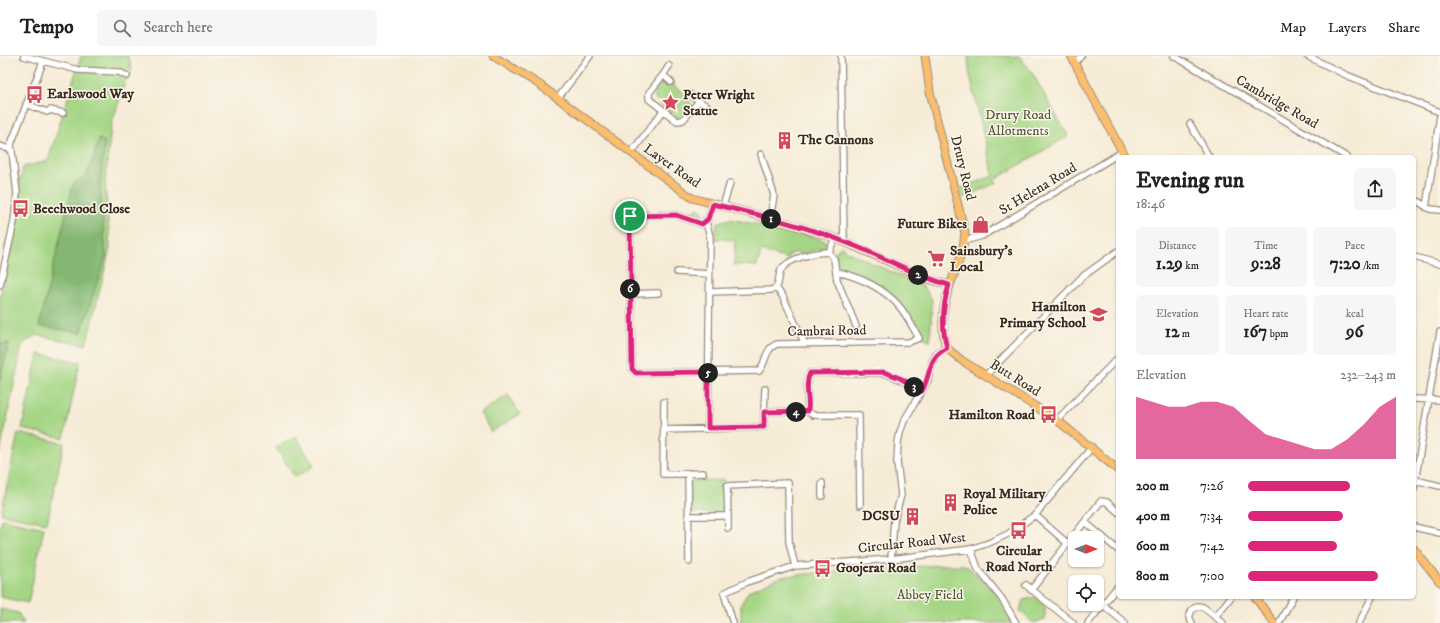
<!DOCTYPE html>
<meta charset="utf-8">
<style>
body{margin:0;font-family:"IM FELL DW Pica",serif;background:#f6f6f6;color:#202124;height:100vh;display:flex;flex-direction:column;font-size:15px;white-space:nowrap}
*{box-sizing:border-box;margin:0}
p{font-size:13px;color:#757577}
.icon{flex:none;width:22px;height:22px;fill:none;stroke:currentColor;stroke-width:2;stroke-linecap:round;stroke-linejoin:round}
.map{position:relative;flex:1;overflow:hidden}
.panel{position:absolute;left:1116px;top:99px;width:300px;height:444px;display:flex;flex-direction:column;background:#fff;border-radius:6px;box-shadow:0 1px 3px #0004}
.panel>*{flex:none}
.needle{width:26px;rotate:90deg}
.tools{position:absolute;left:1068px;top:475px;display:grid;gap:8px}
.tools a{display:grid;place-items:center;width:36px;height:36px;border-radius:6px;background:#fff;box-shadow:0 1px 3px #0004;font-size:20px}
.pin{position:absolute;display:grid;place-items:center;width:34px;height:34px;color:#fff;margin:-17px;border:2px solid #fff;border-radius:50%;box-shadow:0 1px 4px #0007}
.km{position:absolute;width:20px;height:20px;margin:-10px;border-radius:50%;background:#222;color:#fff;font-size:11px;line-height:20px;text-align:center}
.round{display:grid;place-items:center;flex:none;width:42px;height:42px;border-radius:6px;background:#f6f6f6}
.summary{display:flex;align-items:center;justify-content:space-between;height:68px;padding:0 20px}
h1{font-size:22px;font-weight:700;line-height:30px}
.metrics{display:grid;grid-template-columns:repeat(3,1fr);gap:6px;height:68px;padding:4px 20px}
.metrics div{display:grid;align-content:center;border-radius:6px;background:#f6f6f6;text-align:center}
.metrics b{font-size:17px;font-weight:700}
.metrics small{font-size:11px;font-weight:400}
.metrics p{font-size:11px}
.chart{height:112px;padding:8px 20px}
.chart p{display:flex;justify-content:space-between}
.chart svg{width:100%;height:72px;margin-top:4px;fill:#db2777;opacity:.7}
ul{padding:0 20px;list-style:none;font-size:13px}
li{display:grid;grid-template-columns:64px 48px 1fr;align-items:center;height:30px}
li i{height:10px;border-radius:5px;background:#db2777}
header{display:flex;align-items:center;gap:24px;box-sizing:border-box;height:56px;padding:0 20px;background:#fff;border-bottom:1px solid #e0e0e0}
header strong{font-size:19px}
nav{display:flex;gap:22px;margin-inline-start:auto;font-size:14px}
.search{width:280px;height:36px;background:#f6f6f6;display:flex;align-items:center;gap:10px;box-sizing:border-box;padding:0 14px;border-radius:6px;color:#757577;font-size:15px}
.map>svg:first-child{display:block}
</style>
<header>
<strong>Tempo</strong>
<div class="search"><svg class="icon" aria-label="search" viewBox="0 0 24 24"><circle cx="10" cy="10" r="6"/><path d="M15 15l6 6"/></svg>Search here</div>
<nav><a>Map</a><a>Layers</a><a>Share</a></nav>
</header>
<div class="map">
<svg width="1440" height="567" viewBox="0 0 1440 567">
<rect width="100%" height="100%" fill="#fbf7ec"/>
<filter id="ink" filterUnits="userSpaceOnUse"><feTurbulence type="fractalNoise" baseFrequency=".025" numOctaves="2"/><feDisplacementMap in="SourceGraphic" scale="8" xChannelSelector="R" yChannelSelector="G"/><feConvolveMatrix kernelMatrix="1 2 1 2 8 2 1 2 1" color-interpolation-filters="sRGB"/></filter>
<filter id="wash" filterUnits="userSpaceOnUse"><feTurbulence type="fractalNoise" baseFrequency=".012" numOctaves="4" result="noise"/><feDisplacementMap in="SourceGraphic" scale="16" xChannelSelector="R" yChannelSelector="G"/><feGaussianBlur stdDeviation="0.9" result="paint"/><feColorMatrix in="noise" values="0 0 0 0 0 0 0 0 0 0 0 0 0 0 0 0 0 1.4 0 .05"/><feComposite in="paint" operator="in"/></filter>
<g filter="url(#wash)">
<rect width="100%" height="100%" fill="#f6ebd6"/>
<path fill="#a5d685" stroke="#708052" d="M81,0H128L132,14L125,26L111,70L105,127L110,192L86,289L36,279L22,289L0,397V241L17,167L18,135L23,111L48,105Z
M968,0H1019L1031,15L1068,80L994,124L996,127L962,142L959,133L993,120L969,15Z
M663,27L667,30L670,27L684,37V39L690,46L691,50L683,61L677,62L675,58L666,54L672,49L671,44L667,45L664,53L655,42L654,35L660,28Z
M697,152L703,155L700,164L682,156L696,155Z
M729,163L792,175L825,185L827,190L826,193H818L801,199L796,196L789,199L788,203L761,195L757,210L734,209L735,184L715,183L717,167Z
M841,191L845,192L846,195L924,231L932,244L930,286L919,278L901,247L880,230L839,212L834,201L835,196Z
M38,298L80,306L64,382L22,373Z
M508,339L520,358L491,376L480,357Z
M18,377L64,387L47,467L1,458Z
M296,380L314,410L295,421L276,392Z
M724,424L723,457H691L690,425Z
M2,463L44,472L28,547L0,541V471Z
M943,509H965L996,536L1017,567H741V548L749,535L781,521L833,515Z
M1036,541L1045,551V564L1033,567L1020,555L1023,544Z
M0,553L18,557L24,567H0Z"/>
<path fill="#84b772" stroke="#607048" d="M99,83L105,86L100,129L106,200L81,277L39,270L73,128L87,119Z
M9,287L0,325V288Z"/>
</g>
<g filter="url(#ink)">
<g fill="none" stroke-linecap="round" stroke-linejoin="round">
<defs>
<path id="minor" d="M24,0L78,14L119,16L127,20
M841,0L844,185
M1174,0L1347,101
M1307,0L1346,19L1440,56
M1075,7L1081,0
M669,10L663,19L671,26
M663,19L649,37V43L677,65L683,64L699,45L691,39
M558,42L590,0
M699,45L708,51
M26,48L47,56L50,54L63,57
M1190,68L1209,101
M0,90L12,94
M631,97L663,55
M761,98L774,139L770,163
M1414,143L1430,153L1440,154
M713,148L708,163L702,168L676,159H630L632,313L636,317L759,315C767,306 764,293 777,288L909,286L919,282C913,272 907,259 899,250C885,233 858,220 837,216
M723,150L730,127
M1426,151L1440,60
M706,166L710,181L708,372
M964,185L982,180L1122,96
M829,196L834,203L837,224L856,270
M1414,201L1440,208
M677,216L709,218
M0,229L14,166L17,137L11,88L43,6
M710,236L771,234L776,232
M630,238L658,237
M805,288L782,239L776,232C780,226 778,220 781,214C788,202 816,196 829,196L835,182
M986,319L1082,221L1118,195
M1414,343L1440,344
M664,346L663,418H674
M807,355L813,359H859L860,449
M764,356L765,333
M1057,364L1118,302
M664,374L764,371V356L807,355C810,343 804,328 810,317H885L900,323L922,335
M688,417L689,506
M678,418L703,417
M1415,424L1440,430
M822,427V440
M1414,432L1440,276
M1035,459L1067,487
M688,460H728L727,430L788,427L789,486L795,510
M728,460V472
M1085,466L1118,494
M1414,471L1440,477
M971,493L978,513L1002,543L1016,567
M891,503L894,465L901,439L897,406L898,387L900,376L904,365L928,324L932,306L937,297L947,291
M1026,529L1073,567
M1031,534L1101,445L1107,446L1118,456
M1103,549L1125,567
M1215,561L1231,541
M733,567L724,537L747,526L795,510L891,503L971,493L991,486L1008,478L1035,459L1092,391
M1088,567L1118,530
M1192,567L1189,561L1192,554L1197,550L1203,551L1223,567
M1279,567L1293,541
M1359,567L1372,541"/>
<path id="major" d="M493,0L540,29L692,142L787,167L835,182L928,223L949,229
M925,0L930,36L965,177C963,210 941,234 943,270C943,276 944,286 947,291C950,296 957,300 961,304L1057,364L1118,414
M1071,0L1125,101
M1414,493L1440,526
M1255,541L1274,567"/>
</defs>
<use href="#minor" stroke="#988a7a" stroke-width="8"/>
<use href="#major" stroke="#988a7a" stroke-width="9"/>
<use href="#minor" stroke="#fff" stroke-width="5.5"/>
<use href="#major" stroke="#fbbd6e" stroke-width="7"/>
</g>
</g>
<g fill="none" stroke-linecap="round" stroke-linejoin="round" filter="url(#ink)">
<defs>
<path id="route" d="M713,148C759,159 806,170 850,188C884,201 914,219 949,229C942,251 941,270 947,292C927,302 932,316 922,335L900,322L884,316L810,317C804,328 810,343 808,355L764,356V371L708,372V316L636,317L632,313L630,160L676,159L702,168L708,163Z"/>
</defs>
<use href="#route" stroke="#fff" stroke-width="8"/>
<use href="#route" stroke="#db2777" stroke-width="5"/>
</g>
<defs>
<symbol id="bus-bare" viewBox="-9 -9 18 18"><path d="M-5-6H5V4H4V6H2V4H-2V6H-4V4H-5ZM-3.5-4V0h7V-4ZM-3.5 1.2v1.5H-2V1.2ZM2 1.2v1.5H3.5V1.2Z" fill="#d1495b" stroke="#fbf7ec" stroke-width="2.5" paint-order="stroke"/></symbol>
<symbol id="sight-bare" viewBox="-9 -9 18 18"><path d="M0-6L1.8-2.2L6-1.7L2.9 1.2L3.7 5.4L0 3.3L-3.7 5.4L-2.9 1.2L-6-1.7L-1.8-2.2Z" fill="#d1495b" stroke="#fbf7ec" stroke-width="2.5" paint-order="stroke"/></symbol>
<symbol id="building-bare" viewBox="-9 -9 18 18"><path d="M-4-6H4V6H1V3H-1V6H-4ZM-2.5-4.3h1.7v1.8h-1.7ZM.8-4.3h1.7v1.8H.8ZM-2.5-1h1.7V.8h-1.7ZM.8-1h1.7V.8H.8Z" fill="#d1495b" stroke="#fbf7ec" stroke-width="2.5" paint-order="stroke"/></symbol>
<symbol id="shop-bare" viewBox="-9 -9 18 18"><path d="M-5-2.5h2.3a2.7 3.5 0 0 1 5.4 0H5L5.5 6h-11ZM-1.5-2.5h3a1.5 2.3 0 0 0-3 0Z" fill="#d1495b" stroke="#fbf7ec" stroke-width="2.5" paint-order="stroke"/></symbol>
<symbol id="supermarket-bare" viewBox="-9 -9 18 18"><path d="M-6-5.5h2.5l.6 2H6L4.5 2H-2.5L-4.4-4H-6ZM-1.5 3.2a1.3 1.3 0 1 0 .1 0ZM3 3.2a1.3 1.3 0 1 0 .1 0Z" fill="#d1495b" stroke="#fbf7ec" stroke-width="2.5" paint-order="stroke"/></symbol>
<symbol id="school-bare" viewBox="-9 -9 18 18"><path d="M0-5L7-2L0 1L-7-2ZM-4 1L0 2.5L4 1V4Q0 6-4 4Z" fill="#d1495b" stroke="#fbf7ec" stroke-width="2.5" paint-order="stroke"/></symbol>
</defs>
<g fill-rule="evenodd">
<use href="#bus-bare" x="22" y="26" width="25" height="25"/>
<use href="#sight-bare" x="658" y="34" width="25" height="25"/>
<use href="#building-bare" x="772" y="72" width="25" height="25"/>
<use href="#bus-bare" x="8" y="140" width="25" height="25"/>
<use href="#shop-bare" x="968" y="156" width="25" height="25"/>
<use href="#supermarket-bare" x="924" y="190" width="25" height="25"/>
<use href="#school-bare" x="1086" y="246" width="25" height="25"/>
<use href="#bus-bare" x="1036" y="346" width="25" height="25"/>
<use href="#building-bare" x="938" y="434" width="25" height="25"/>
<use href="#building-bare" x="900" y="448" width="25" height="25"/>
<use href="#bus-bare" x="1006" y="462" width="25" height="25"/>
<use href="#bus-bare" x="810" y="500" width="25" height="25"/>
</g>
<g text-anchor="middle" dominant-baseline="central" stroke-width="3" stroke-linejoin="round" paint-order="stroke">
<g font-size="14" font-weight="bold" fill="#3b2a1e" stroke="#fbf7ec" text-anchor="start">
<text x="47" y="38">Earlswood Way</text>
<text x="683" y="39">Peter Wright<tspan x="683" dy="16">Statue</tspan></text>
<text x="798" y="84">The Cannons</text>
<text x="33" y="153">Beechwood Close</text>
<text x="967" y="168" text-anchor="end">Future Bikes</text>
<text x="950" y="195">Sainsbury's<tspan x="950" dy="16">Local</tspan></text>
<text x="1086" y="251" text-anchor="end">Hamilton<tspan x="1086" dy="16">Primary School</tspan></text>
<text x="1035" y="359" text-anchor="end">Hamilton Road</text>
<text x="963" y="438">Royal Military<tspan x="963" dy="16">Police</tspan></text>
<text x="900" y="460" text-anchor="end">DCSU</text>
<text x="1019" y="495" text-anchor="middle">Circular<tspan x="1019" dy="16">Road North</tspan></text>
<text x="836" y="512">Goojerat Road</text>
</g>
<g font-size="14" fill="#3b2a1e" stroke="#fbf7ec">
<text transform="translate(1277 46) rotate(30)">Cambridge Road</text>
<text transform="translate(672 110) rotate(35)">Layer Road</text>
<text transform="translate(963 112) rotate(76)">Drury Road</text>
<text transform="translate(1038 133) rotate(-31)">St Helena Road</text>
<text transform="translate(827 275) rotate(-1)">Cambrai Road</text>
<text transform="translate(1015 322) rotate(32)">Butt Road</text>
<text transform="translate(912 487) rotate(-6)">Circular Road West</text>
</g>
<g font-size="14" fill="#565538" stroke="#fbf7ec">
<text x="1018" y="59">Drury Road<tspan x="1018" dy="16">Allotments</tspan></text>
<text x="930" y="539">Abbey Field</text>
</g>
</g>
</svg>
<div class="tools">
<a><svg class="needle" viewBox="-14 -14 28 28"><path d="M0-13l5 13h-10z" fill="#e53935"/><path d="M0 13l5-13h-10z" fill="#757577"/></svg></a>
<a><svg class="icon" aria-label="locate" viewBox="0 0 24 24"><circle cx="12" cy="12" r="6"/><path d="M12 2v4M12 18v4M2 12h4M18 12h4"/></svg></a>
</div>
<div class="pin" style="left:630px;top:160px;background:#1e9e55"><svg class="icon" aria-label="arrive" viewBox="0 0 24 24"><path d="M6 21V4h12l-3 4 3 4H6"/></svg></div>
<b class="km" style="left:771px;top:163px">1</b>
<b class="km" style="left:918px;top:219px">2</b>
<b class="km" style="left:914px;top:331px">3</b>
<b class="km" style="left:796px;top:356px">4</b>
<b class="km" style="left:708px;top:317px">5</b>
<b class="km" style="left:630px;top:233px">6</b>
<section class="panel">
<div class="summary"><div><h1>Evening run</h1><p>18:46</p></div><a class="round"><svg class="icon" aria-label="share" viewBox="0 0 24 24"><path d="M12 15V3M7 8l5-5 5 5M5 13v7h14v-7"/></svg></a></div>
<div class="metrics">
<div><p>Distance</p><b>1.29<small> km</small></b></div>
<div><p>Time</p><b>9:28</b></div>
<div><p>Pace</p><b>7:20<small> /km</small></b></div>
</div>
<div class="metrics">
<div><p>Elevation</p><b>12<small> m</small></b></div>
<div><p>Heart rate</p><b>167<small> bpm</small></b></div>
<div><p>kcal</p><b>96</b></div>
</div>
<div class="chart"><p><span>Elevation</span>232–243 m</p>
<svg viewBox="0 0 160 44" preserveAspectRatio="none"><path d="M0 44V6L10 9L20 12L30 12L40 9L50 9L60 12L70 21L80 29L90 32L100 35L110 38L120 38L130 32L140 23L150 12L160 6V44z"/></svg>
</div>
<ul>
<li><b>200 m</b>7:26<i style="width:69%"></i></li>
<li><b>400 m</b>7:34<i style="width:64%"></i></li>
<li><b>600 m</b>7:42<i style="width:60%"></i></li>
<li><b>800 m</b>7:00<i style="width:88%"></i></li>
</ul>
</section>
</div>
